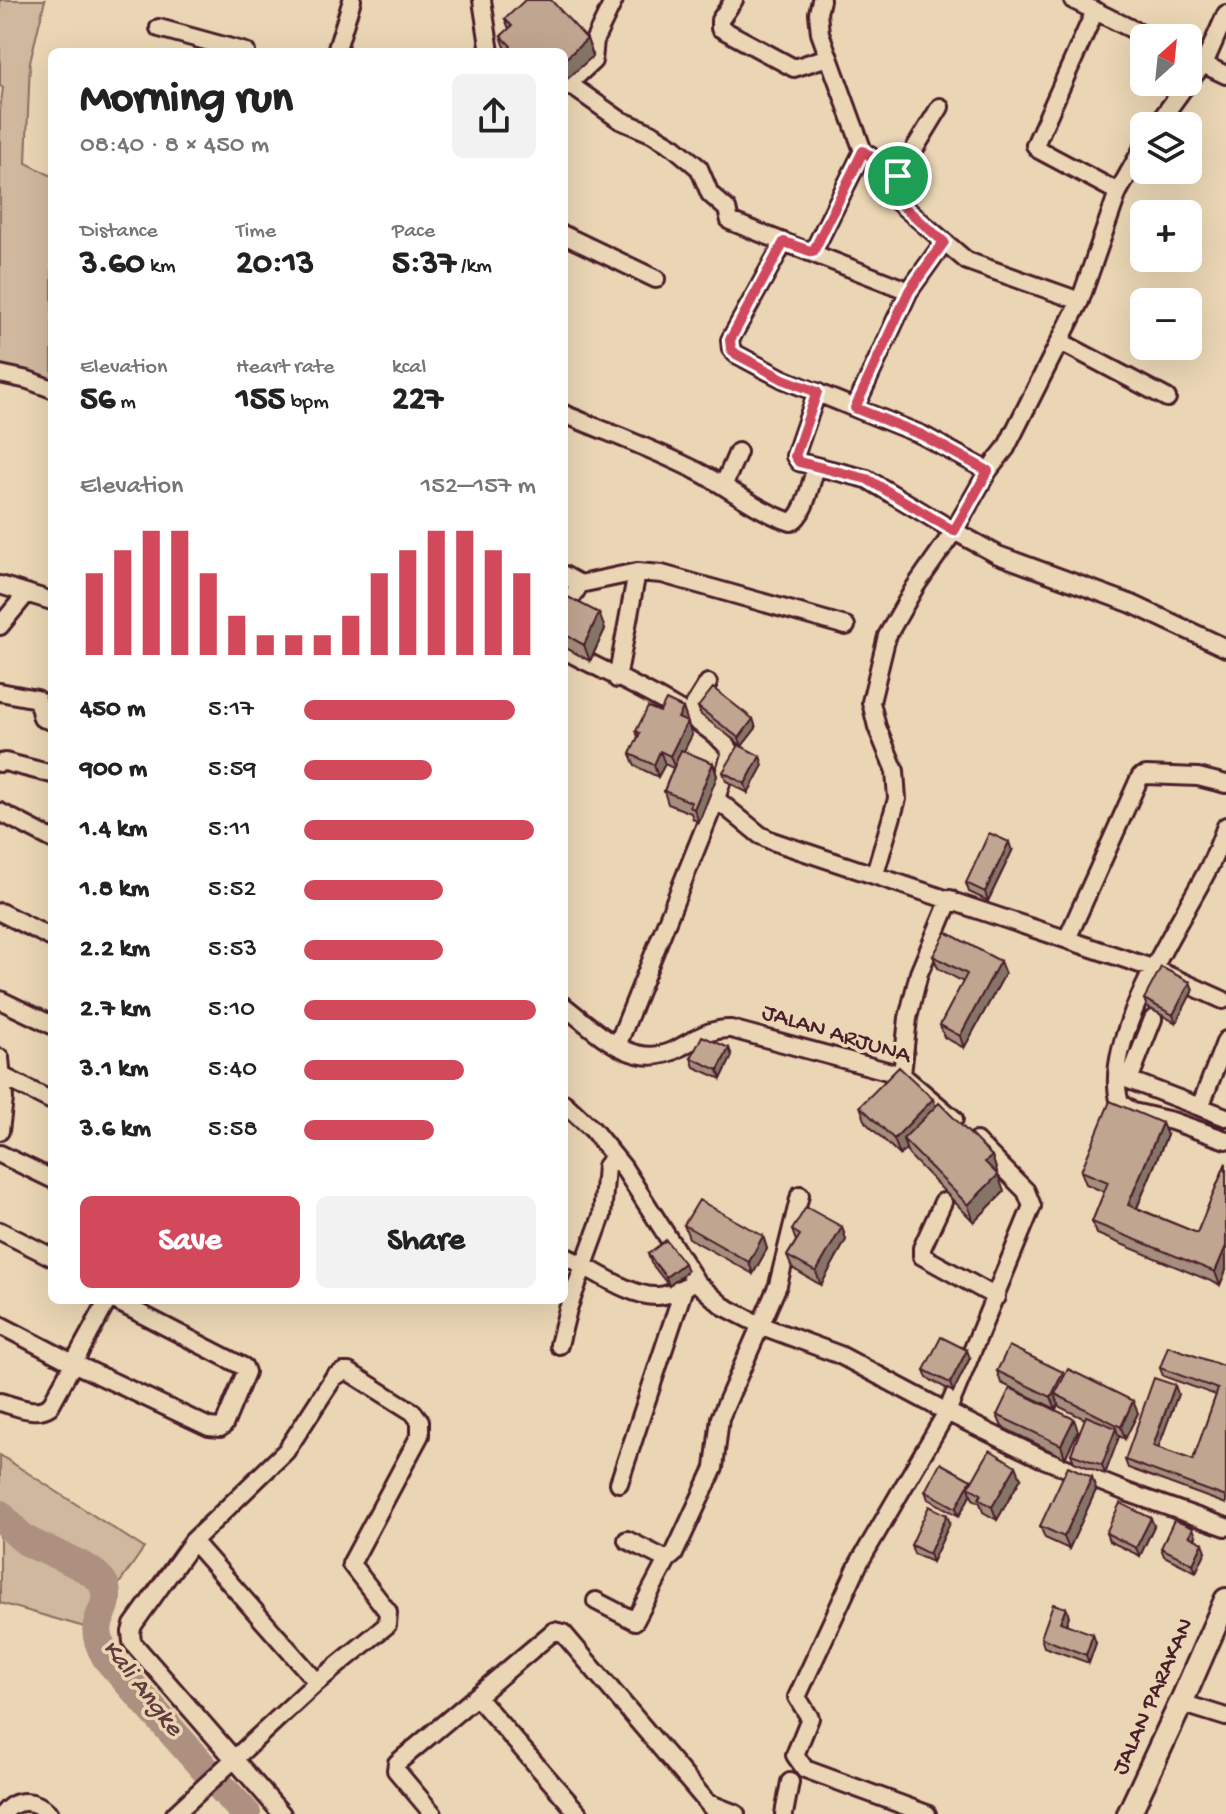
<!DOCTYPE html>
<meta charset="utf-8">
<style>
body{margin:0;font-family:"Gochi Hand",sans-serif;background:#f2f2f2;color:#222;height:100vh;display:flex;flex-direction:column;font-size:30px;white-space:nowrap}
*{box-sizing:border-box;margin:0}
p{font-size:26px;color:#767676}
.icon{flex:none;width:44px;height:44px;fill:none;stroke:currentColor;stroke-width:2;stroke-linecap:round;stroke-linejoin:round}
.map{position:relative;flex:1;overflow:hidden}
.details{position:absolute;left:48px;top:48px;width:520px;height:1256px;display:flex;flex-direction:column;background:#fff;border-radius:12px;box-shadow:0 8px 32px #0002}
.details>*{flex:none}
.needle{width:52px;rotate:27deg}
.fabs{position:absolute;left:1130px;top:24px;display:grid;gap:16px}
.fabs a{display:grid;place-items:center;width:72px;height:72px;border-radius:12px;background:#fff;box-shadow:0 8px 32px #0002;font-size:40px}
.pin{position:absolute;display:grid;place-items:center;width:68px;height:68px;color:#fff;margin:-34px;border:4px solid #fff;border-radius:50%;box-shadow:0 2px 8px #0007}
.round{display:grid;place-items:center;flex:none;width:84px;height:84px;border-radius:12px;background:#f2f2f2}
.overview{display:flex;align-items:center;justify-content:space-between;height:136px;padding:0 32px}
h1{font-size:44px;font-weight:800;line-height:60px}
.figures{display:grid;grid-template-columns:repeat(3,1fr);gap:12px;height:136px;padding:8px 32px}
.figures div{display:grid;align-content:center}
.figures b{font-size:34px;font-weight:800}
.figures small{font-size:22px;font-weight:400}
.figures p{font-size:22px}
.chart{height:224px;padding:16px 32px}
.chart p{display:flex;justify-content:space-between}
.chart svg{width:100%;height:144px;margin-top:8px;stroke:#d1495b;stroke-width:6}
.primary-button{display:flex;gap:16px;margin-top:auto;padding:16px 32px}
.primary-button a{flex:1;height:92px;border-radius:12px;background:#d1495b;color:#fff;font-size:32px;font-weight:800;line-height:92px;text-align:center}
.primary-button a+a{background:#f2f2f2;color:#222}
ul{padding:0 32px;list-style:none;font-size:26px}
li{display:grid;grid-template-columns:128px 96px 1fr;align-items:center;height:60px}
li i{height:20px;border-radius:10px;background:#d1495b}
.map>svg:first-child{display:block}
</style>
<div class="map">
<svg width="1226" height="1814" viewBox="0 0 1226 1814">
<rect width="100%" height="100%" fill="#ead6b4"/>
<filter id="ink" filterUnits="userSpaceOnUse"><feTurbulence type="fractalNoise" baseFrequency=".0125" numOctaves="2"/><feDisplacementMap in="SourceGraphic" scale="16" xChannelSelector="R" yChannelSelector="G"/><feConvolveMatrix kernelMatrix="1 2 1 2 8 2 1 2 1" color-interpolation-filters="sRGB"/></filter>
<g filter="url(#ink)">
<path fill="#cfb89e" stroke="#8c6c64" stroke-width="2" d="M0,0H45L30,62L26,163L52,176V400L20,385L0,380V110L3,88L0,86Z
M0,1455L144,1548L88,1628L0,1603Z"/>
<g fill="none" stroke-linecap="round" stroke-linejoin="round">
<path stroke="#ad9080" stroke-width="30" d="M0,1515C9,1524 16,1534 27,1541C45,1552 100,1567 105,1588C112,1616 83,1618 107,1658L205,1769
M222,1788L246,1814"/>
<defs>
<path id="street" d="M482,0L490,52
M734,0L720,20V28L794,68L828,57
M821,0L818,13L820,33L863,151L898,176
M1073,0L1150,38
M1095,11L1035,145L1039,150L1118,192
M159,28L246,52
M336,52L352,0
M1188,57L1226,75
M1188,82L1204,64L1226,14
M569,84L620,120L651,133L674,147L699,168L710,194L727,209L730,221L909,291
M564,88L593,61L595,39L614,0
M940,107L898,176L891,196L967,261L1080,301
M1156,126L1188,82
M564,235L656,279
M784,242L730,340L731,349L736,354L783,379L922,435L988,471
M813,252L863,151
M1061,342L1167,398
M0,374L28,380L52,389
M817,392L795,456L799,462L867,479L954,531L998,555L1132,604L1226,648
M855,408L909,291L944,242
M564,414C609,433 654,449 697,471C729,487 757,511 791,522C806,514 810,483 816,468
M724,484L738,452
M564,575L580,584L564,610
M580,584L637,572L662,574L846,626
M0,585L52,601
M0,626L27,593
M564,650C603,671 710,718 731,752L716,799L617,1046
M617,679L637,572
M0,692L37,699L42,718L52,721
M688,715L708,683
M0,763L5,762L52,774
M716,799L760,835L772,841L1152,968L1223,1000
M0,812L52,839
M1226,826C1220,841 1215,857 1207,871C1179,926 1100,1041 1120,1103L1133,1112L1172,1121L1226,1140
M875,874L897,799L895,771L877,727L871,702L887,636L915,587L954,531L988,471L1006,448L1080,301L1118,192L1144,146
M0,912L52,938
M1067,939L1140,777L1146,775L1198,777L1226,784
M0,1000L52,1025
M564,1006C598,1032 635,1073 679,1048C697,1038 711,1028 731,1029L902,1075L954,1119
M1153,1019L1129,1080L1226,1117
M0,1058L4,1099L0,1131
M902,1075L908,1018L919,973L950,899
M4,1077L52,1101
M564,1103L592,1129L623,1167L697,1283L723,1306L762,1326L840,1355L947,1412L1041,1458L1129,1493L1226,1527
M1200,1107L1226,1040
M0,1154L52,1179
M943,1202L922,1248V1256L996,1297
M0,1231L52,1257
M564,1256C590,1267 629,1297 657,1296C668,1296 677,1290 687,1286
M0,1325L73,1363L209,1427L220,1428L224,1425L246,1372L244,1367L114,1300
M559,1345L568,1309L602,1216L606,1166L615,1157
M0,1402C16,1406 36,1416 50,1406L108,1300
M619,1483L684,1288
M627,1540L667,1560L674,1554L714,1468L720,1418L778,1285L800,1195
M193,1541L133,1625L131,1632L132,1642L282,1814
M596,1601L635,1621L667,1560
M477,1697L579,1814
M1181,1703L1226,1717
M708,1803L736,1814
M3,1814C16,1797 35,1799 50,1814
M175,1814L317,1682L387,1625L388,1612L351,1564L420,1435V1421L413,1412L349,1372H343L334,1377L286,1451L193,1541L317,1682
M433,1814L396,1770L397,1763L554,1631L563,1633L717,1814
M784,1814L790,1782
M927,1814L805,1769L795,1755L810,1718L797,1697L859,1563L947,1412L1032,1206L1026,1191L976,1141"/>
<path id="secondary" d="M1129,1814L1181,1703L1226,1600"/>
</defs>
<use href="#street" stroke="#4a1f2b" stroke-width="22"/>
<use href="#secondary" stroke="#4a1f2b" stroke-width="28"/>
<use href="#street" stroke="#ead6b4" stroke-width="16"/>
<use href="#secondary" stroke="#ead6b4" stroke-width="22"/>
</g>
<path fill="#a58e7d" stroke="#4a1f2b" stroke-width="2" d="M505,19L587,39L593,56L506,50L501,36L509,29Z
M564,600L605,629L590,661L564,647Z
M698,707L753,719L756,728L742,746L763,765L748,793L726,781L723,772L742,746L701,715Z
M683,708L692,735L683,751L713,763L717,776L699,822L693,819L691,813L668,804L664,791L673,768L665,764L658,777L635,766L630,754L638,737L636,731L660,712Z
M1012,851L988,901L969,892L966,883Z
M933,956L1005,974L964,1048L944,1037L940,1025L963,982L938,968Z
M1190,982L1193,990L1176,1023L1147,1007L1144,999Z
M729,1048L732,1056L721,1079L694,1067L691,1058Z
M860,1106L935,1107L992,1156L997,1172L996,1173L1004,1192L974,1222L909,1155L906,1149L900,1155L866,1123Z
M1167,1135L1137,1208L1197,1233L1226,1163V1270L1220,1285L1097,1234L1092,1222L1104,1192L1086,1184L1081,1171Z
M684,1225L763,1236L767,1249L753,1274L689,1238Z
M842,1227L846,1240L821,1285L792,1268L787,1256L796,1241L792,1230Z
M648,1254L687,1271L669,1286L651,1263Z
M970,1358L953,1392L927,1378L924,1370Z
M1226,1367V1504L1128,1468L1125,1460L1178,1394L1158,1448L1193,1460L1216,1395L1163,1376L1160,1368Z
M997,1371L1064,1376L1138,1413L1125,1439L1119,1436L1105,1474L1074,1462L1071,1454L1085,1419L1060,1407L1058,1404L1056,1409L1001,1383Z
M997,1415L1078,1431L1065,1458L1002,1427Z
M1092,1477L1096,1490L1069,1549L1045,1538L1040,1526Z
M1021,1478L997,1520L983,1512L980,1503L973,1499L971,1494L959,1516L928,1499L925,1491L971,1480L972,1482Z
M950,1523L932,1562L914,1554L911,1545Z
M1154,1526L1140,1556L1109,1541L1106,1533Z
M1196,1536L1195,1539L1206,1551L1196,1572L1164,1556L1161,1548Z
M1066,1608L1069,1616L1066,1624L1096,1643L1089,1663L1044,1647L1041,1638Z"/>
<path fill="#867466" stroke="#4a1f2b" stroke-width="2" d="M587,39L593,56L564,82V60Z
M599,613L605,629L590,661L584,645Z
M683,708L687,720L683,730L678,718Z
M753,719L756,728L742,746L739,738Z
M687,722L692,735L675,769L670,756Z
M660,751L665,764L658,777L654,765Z
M760,756L763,765L748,793L745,784Z
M713,763L717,776L699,822L694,809Z
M1009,842L1012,851L988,901L985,892Z
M1000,961L1005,974L964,1048L960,1036Z
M1190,982L1193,990L1176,1023L1173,1015Z
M729,1048L732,1056L721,1079L718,1070Z
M933,1099L939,1116L903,1139L906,1149L900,1155L894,1139Z
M1162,1123L1167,1135L1133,1217L1128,1205Z
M992,1156L997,1172L991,1179L985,1162Z
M998,1175L1004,1192L974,1222L968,1205Z
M842,1227L846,1240L821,1285L816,1272Z
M763,1236L767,1249L753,1274L749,1262Z
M1226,1246V1270L1220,1285L1215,1272Z
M684,1263L687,1271L669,1286L666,1277Z
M967,1350L970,1358L953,1392L950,1383Z
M1063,1372L1067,1385L1055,1394L1058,1404L1056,1409L1051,1397Z
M1175,1385L1178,1394L1156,1454L1153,1446Z
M1133,1401L1138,1413L1125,1439L1121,1427Z
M1074,1419L1078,1431L1065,1458L1061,1445Z
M1116,1428L1119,1437L1105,1474L1102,1465Z
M1016,1466L1021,1478L997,1520L992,1507Z
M1092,1477L1096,1490L1069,1549L1064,1537Z
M971,1480L974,1488L969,1487L971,1494L959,1516L956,1508Z
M947,1515L950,1523L932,1562L929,1554Z
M1151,1518L1154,1526L1140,1556L1136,1548Z
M1193,1528L1196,1536L1192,1545L1189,1536Z
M1203,1543L1206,1551L1196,1572L1193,1564Z
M1066,1608L1069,1616L1064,1631L1060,1622Z
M1093,1634L1096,1643L1089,1663L1086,1655Z"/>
<path fill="#c0a591" stroke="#4a1f2b" stroke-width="2" d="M525,0H551L587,39L564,60V52H505L511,46L501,36L512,26L505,19Z
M566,596L599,613L584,645L564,634V600Z
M713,688L753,719L739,738L698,707Z
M666,700L683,708L678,718L687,722L670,756L660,751L654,765L630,754L640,733L636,731L648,707L660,712Z
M739,745L760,756L745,784L723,772Z
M681,750L713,763L694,809L689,807L691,802L664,791Z
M989,833L1009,842L985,892L966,883Z
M946,932L1000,961L960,1036L940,1025L967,974L933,956Z
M1161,967L1190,982L1173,1015L1144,999Z
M702,1036L729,1048L718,1070L691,1058Z
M899,1067L933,1099L894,1139L860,1106Z
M1110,1101L1162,1123L1128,1205L1197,1233L1226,1163V1246L1215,1272L1092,1222L1108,1182L1081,1171Z
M939,1103L992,1156L985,1162L998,1175L968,1205L903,1139Z
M699,1200L763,1236L749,1262L684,1225Z
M806,1207L842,1227L816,1272L787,1256L800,1235L792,1230Z
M666,1240L684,1263L666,1277L648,1254Z
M941,1337L967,1350L950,1383L924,1370Z
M1009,1346L1063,1372L1051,1397L997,1371Z
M1168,1346L1226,1367V1497L1125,1460L1154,1378L1175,1385L1153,1446L1193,1460L1218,1389L1160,1368Z
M1068,1369L1133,1401L1121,1427L1055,1394Z
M1010,1388L1074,1419L1061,1445L997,1415Z
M1086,1416L1116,1428L1102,1465L1071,1454Z
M990,1450L1016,1466L992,1507L979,1499L981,1494L969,1487Z
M940,1463L971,1480L956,1508L925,1491Z
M1068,1466L1092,1477L1064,1537L1040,1526Z
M1120,1503L1151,1518L1136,1548L1106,1533Z
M929,1506L947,1515L929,1554L911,1545Z
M1174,1520L1193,1528L1189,1536L1203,1543L1193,1564L1161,1548Z
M1053,1604L1066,1608L1060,1622L1093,1634L1086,1655L1041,1638Z"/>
</g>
<g fill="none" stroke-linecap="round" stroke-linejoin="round" filter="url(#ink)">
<defs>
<path id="route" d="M863,151L898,176L891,196L944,242L909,291L855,408L922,435L988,471L954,531L867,479L799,462L795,456L817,392L783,379L736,354L731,349L730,340L784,242L813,252Z"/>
</defs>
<use href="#route" stroke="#fff" stroke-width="16"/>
<use href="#route" stroke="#d1495b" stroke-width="10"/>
</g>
<g text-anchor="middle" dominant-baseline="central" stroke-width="7" stroke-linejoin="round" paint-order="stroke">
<g font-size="24" fill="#4a1f2b" stroke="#ead6b4">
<text transform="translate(836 1035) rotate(17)">JALAN ARJUNA</text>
<text transform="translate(1154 1697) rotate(-66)">JALAN PARAKAN</text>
</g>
<g font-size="26" font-style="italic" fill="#633b40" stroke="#ead6b4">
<text transform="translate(141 1689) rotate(52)">Kali Angke</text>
</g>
</g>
</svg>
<div class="fabs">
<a><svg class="needle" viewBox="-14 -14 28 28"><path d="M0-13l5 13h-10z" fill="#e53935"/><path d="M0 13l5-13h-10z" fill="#767676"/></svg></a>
<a><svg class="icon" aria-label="layers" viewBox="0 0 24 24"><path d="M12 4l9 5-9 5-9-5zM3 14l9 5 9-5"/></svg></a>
<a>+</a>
<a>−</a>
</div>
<div class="pin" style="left:898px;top:176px;background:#1e9e55"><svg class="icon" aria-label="arrive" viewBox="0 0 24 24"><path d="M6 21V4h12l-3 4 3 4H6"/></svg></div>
<section class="details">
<div class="overview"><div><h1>Morning run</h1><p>08:40 · 8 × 450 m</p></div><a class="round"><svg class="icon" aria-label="share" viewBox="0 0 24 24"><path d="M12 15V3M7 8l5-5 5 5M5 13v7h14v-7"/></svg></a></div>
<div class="figures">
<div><p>Distance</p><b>3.60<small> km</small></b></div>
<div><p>Time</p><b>20:13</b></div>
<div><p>Pace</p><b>5:37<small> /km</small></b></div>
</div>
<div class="figures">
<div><p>Elevation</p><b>56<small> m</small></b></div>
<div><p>Heart rate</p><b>155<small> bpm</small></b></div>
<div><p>kcal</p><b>227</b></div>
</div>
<div class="chart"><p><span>Elevation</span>152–157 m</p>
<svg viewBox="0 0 160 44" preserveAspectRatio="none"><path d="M5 44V19M15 44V12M25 44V6M35 44V6M45 44V19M55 44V32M65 44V38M75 44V38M85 44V38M95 44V32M105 44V19M115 44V12M125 44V6M135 44V6M145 44V12M155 44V19"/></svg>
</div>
<ul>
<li><b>450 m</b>5:17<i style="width:91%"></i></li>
<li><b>900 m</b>5:59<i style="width:55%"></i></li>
<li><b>1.4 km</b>5:11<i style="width:99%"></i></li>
<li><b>1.8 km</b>5:52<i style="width:60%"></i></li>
<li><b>2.2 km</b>5:53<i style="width:60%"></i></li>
<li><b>2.7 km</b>5:10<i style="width:100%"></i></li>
<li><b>3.1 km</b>5:40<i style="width:69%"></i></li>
<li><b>3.6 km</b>5:58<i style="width:56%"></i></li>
</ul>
<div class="primary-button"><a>Save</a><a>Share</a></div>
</section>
</div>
